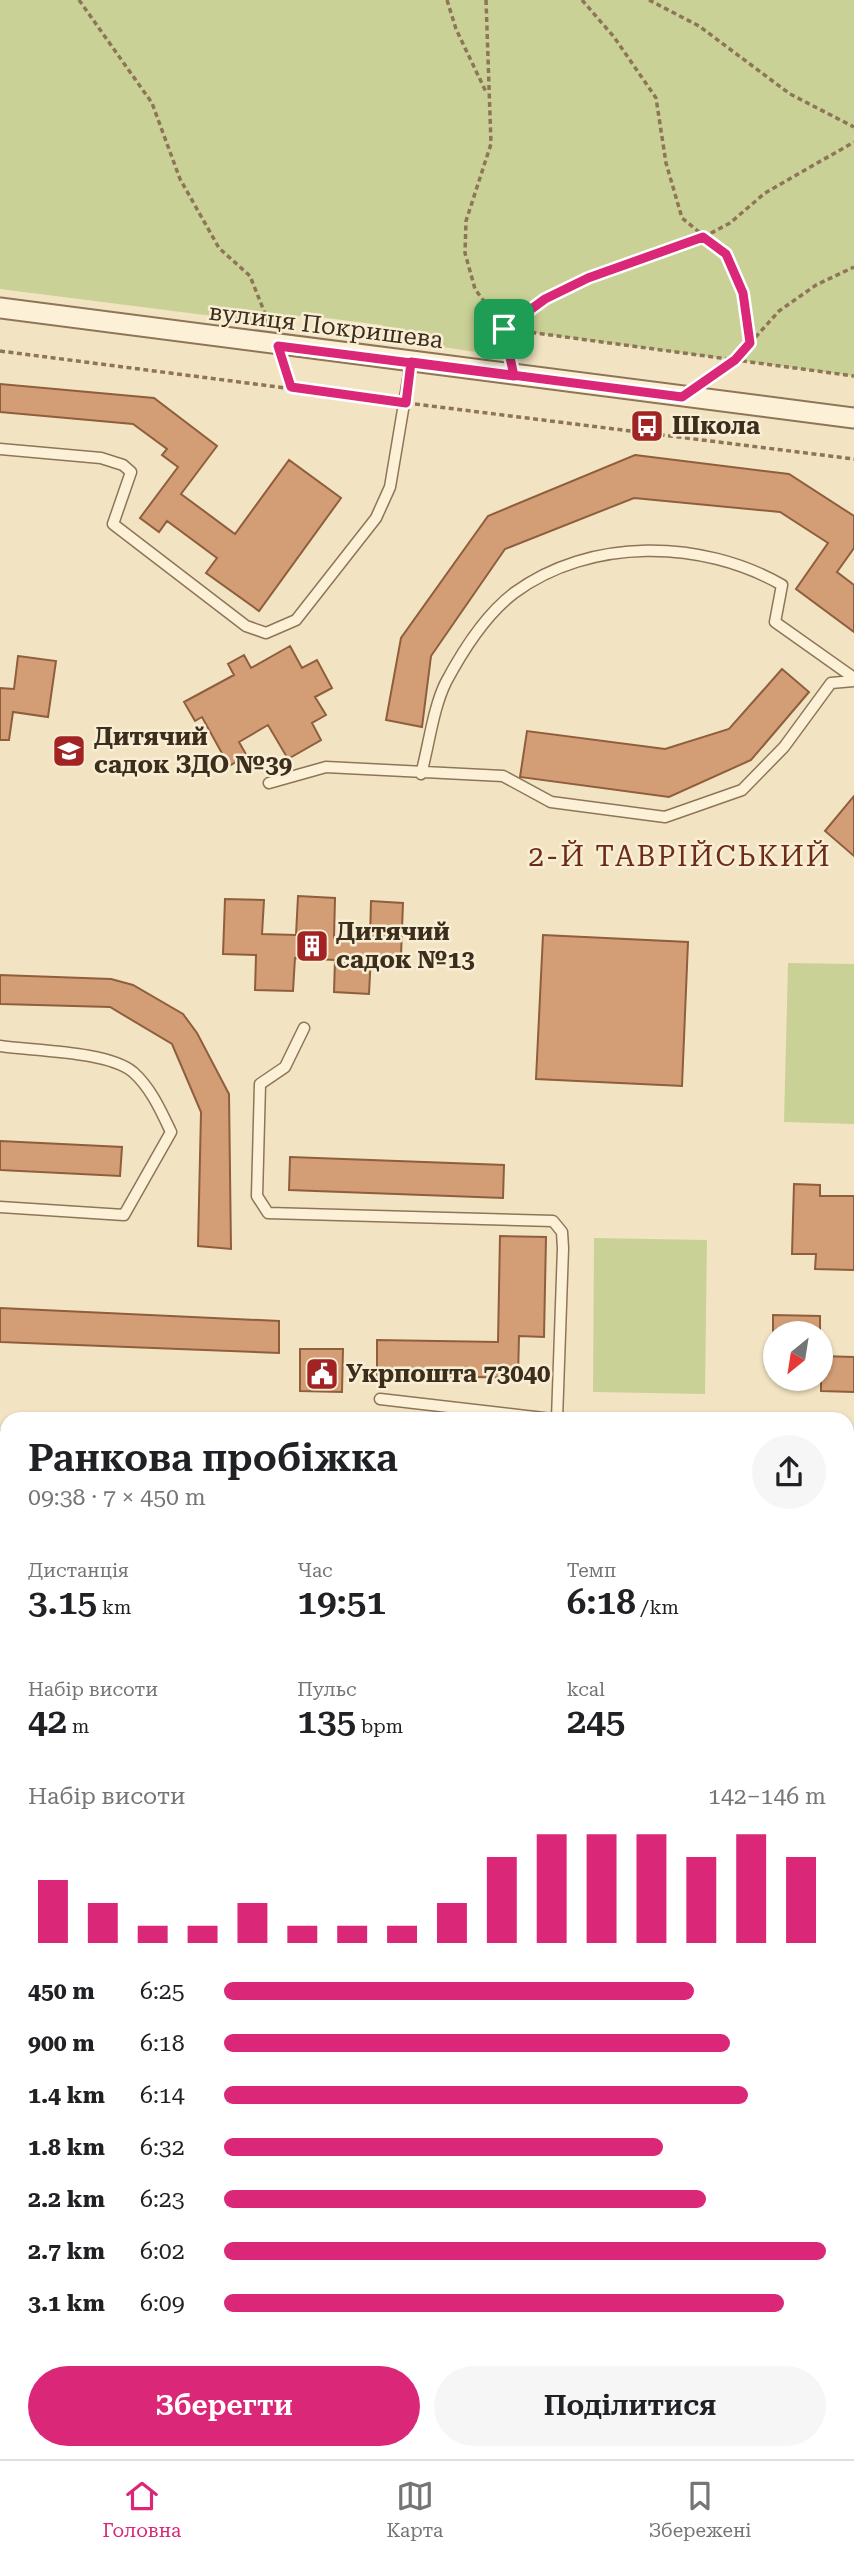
<!DOCTYPE html>
<html lang="uk">
<meta charset="utf-8">
<style>
body{margin:0;font-family:"Roboto Serif",serif;background:#f6f6f6;color:#202124;height:100vh;display:flex;flex-direction:column;font-size:26px;white-space:nowrap}
*{box-sizing:border-box;margin:0}
p{font-size:23px;color:#757577}
.icon{flex:none;width:38px;height:38px;fill:none;stroke:currentColor;stroke-width:2;stroke-linecap:round;stroke-linejoin:round}
.map{position:relative;flex:1;overflow:hidden}
.sheet{position:absolute;left:0px;top:1412px;width:854px;height:1048px;display:flex;flex-direction:column;background:#fff;border-radius:21px 21px 0 0;box-shadow:0 2px 5px #0004}
.sheet>*{flex:none}
.needle{width:46px;rotate:210deg}
.controls{position:absolute;left:763px;top:1321px;display:grid;gap:14px}
.controls a{display:grid;place-items:center;width:70px;height:70px;border-radius:50%;background:#fff;box-shadow:0 2px 5px #0004;font-size:35px}
.pin{position:absolute;display:grid;place-items:center;width:60px;height:60px;color:#fff;margin:-30px;border-radius:14px;box-shadow:0 4px 10px #0006}
.round{display:grid;place-items:center;flex:none;width:74px;height:74px;border-radius:37px;background:#f6f6f6}
.overview{display:flex;align-items:center;justify-content:space-between;height:119px;padding:0 28px}
h1{font-size:38px;font-weight:600;line-height:52px}
.figures{display:grid;grid-template-columns:repeat(3,1fr);gap:10px;height:119px;padding:7px 28px}
.figures div{display:grid;align-content:center}
.figures b{font-size:35px;font-weight:600}
.figures small{font-size:19px;font-weight:400}
.figures p{font-size:19px}
.chart{height:196px;padding:14px 28px}
.chart p{display:flex;justify-content:space-between}
.chart svg{width:100%;height:126px;margin-top:7px;stroke:#db2777;stroke-width:6}
.cta{display:flex;gap:14px;margin-top:auto;padding:14px 28px}
.cta a{flex:1;height:80px;border-radius:42px;background:#db2777;color:#fff;font-size:28px;font-weight:600;line-height:80px;text-align:center}
.cta a+a{background:#f6f6f6;color:#202124}
ul{padding:0 28px;list-style:none;font-size:23px}
li{display:grid;grid-template-columns:112px 84px 1fr;align-items:center;height:52px}
li i{height:18px;border-radius:9px;background:#db2777}
.dock{display:flex;justify-content:space-around;align-items:center;height:98px;border-top:2px solid #e0e0e0;background:#fff;font-size:19px;color:#757577}
.dock a{display:grid;justify-items:center;gap:4px}
.dock .current{color:#db2777}
.map>svg:first-child{display:block}
</style>
<div class="map">
<svg width="854" height="2459" viewBox="0 0 854 2459">
<rect width="100%" height="100%" fill="#f2e4c3"/>
<path fill="#cad196" d="M0,0H854V376L504,329L496,355L416,343L381,325L303,315L275,324L0,289Z
M788,963L854,964V1124L784,1122Z
M594,1238L707,1240L705,1394L593,1392Z"/>
<path fill="#d39e76" stroke="#8f5e3c" stroke-width="2" d="M0,384L154,398L217,446L181,494L235,534L289,460L341,498L259,611L206,573L217,558L167,521L159,532L140,518L178,467L162,455L167,449L133,424L0,412Z
M635,455L789,474L854,516V548L837,572L854,585V632L796,589L828,543L780,512L634,498L505,549L431,656L422,727L386,720L401,638L488,516Z
M290,646L302,668L317,660L332,688L315,697L326,715L312,723L321,740L288,759L268,725L239,742L247,756L229,766L202,717L195,721L184,702L234,675L228,664L244,655L251,668Z
M18,656L56,661L48,717L13,712L9,740H0V688L14,689Z
M782,669L809,692L751,760L669,797L520,777L527,731L665,749L729,729Z
M854,796V856L825,831Z
M298,896L335,898L334,938L370,939L371,901L403,903L401,956L371,955L369,994L334,992L335,960L295,958L293,991L255,990L256,955L223,954L225,899L264,900L262,934L296,935Z
M543,935L688,942L682,1086L536,1079Z
M0,975L111,979L133,985L183,1014L197,1033L229,1094L231,1249L198,1246L201,1112L172,1044L110,1007L0,1004Z
M0,1141L122,1147L120,1176L0,1170Z
M290,1157L504,1165L503,1198L289,1190Z
M794,1184L820,1185V1196H854V1270L815,1269L816,1254H792Z
M500,1236L546,1237L544,1337L519,1336L518,1378L377,1375V1340L498,1342Z
M0,1308L279,1321V1353L0,1342Z
M773,1315L820,1316V1334H773Z
M300,1349H343L342,1392L300,1391Z
M821,1356L854,1357V1392L821,1391Z"/>
<g fill="none" stroke-linecap="round" stroke-linejoin="round">
<defs>
<path id="lane" d="M0,449L101,458L123,465L131,472L113,524L246,626L266,633L296,620L376,518L390,487L411,362
M421,774C429,745 433,708 446,682C463,650 485,615 514,593C590,537 702,539 782,585L775,622L854,678
M269,783L326,767L503,776L551,802L665,817L742,790L784,747L831,683L854,681
M304,1028L285,1067L260,1084L257,1196L268,1213L553,1221L562,1232L563,1248L557,1419
M0,1046C34,1051 108,1051 133,1072C151,1088 161,1111 171,1132L124,1215L0,1207
M380,1399L552,1419"/>
<path id="street" d="M0,308L854,418
M0,1441L7,1442
M847,1469L854,1470"/>
</defs>
<use href="#lane" stroke="#8e7558" stroke-width="13"/>
<use href="#street" stroke="#8e7558" stroke-width="23"/>
<path stroke="#8e7558" stroke-width="3.5" stroke-dasharray="5 3.5" stroke-linecap="butt" d="M79,0L152,103L180,179L219,248L250,276L270,326
M447,0L456,29L486,92
M486,0L491,144L466,221L465,253L475,289L504,329L512,356
M582,0L614,37L656,98L666,163L682,218L726,254L743,293L750,343
M649,0L699,26L790,94L854,127
M504,329L545,299L588,278L698,240L730,223L765,193L854,142
M506,329L854,376
M0,351L394,402
M283,362L291,387
M704,381L735,360L779,311L816,285L854,267
M415,404L854,459
M0,1714H7
M0,1934H7
M0,2140H7
M0,2338L7,2336"/>
<use href="#lane" stroke="#fcf1d7" stroke-width="10"/>
<use href="#street" stroke="#fcf1d7" stroke-width="19"/>
</g>
<g fill="none" stroke-linecap="round" stroke-linejoin="round">
<defs>
<path id="route" d="M504,329L514,376L278,346L291,387L406,403L411,362L682,397L735,360L750,343L743,293L726,254L703,237L588,278L545,299L504,329"/>
</defs>
<use href="#route" stroke="#fff" stroke-width="14"/>
<use href="#route" stroke="#db2777" stroke-width="9"/>
</g>
<defs>
<symbol id="bus-square" viewBox="-11 -11 22 22"><rect x="-9" y="-9" width="18" height="18" rx="4" fill="#a22323" stroke="#f8eed4"/><path d="M-5-6H5V4H4V6H2V4H-2V6H-4V4H-5ZM-3.5-4V0h7V-4ZM-3.5 1.2v1.5H-2V1.2ZM2 1.2v1.5H3.5V1.2Z" fill="#fff"/></symbol>
<symbol id="school-square" viewBox="-11 -11 22 22"><rect x="-9" y="-9" width="18" height="18" rx="4" fill="#a22323" stroke="#f8eed4"/><path d="M0-5L7-2L0 1L-7-2ZM-4 1L0 2.5L4 1V4Q0 6-4 4Z" fill="#fff"/></symbol>
<symbol id="building-square" viewBox="-11 -11 22 22"><rect x="-9" y="-9" width="18" height="18" rx="4" fill="#a22323" stroke="#f8eed4"/><path d="M-4-6H4V6H1V3H-1V6H-4ZM-2.5-4.3h1.7v1.8h-1.7ZM.8-4.3h1.7v1.8H.8ZM-2.5-1h1.7V.8h-1.7ZM.8-1h1.7V.8H.8Z" fill="#fff"/></symbol>
<symbol id="civic-square" viewBox="-11 -11 22 22"><rect x="-9" y="-9" width="18" height="18" rx="4" fill="#a22323" stroke="#f8eed4"/><path d="M-.6-6.5H3V-4.5H.6V-3L4-1V1h2V6H-6V1h2V-1L-.6-3ZM-1.2 2.5V6h2.4V2.5Z" fill="#fff"/></symbol>
</defs>
<g fill-rule="evenodd">
<use href="#bus-square" x="628" y="407" width="38" height="38"/>
<use href="#school-square" x="50" y="732" width="38" height="38"/>
<use href="#building-square" x="293" y="927" width="38" height="38"/>
<use href="#civic-square" x="303" y="1355" width="38" height="38"/>
</g>
<g text-anchor="middle" dominant-baseline="central" stroke-width="5" stroke-linejoin="round" paint-order="stroke">
<g font-size="24" fill="#3d2d1d" stroke="#f8eed4">
<text transform="translate(326 326) rotate(7)">вулиця Покришева</text>
</g>
<g font-size="24" font-weight="bold" fill="#3d2d1d" stroke="#f8eed4" text-anchor="start">
<text x="672" y="426">Школа</text>
<text x="94" y="737">Дитячий<tspan x="94" dy="28">садок ЗДО №39</tspan></text>
<text x="336" y="932">Дитячий<tspan x="336" dy="28">садок №13</tspan></text>
<text x="346" y="1374">Укрпошта 73040</text>
</g>
<g font-size="28" letter-spacing="2" fill="#6d2b19" stroke="#f8eed4">
<text x="680" y="856">2-Й ТАВРІЙСЬКИЙ</text>
</g>
</g>
</svg>
<div class="controls">
<a><svg class="needle" viewBox="-14 -14 28 28"><path d="M0-13l5 13h-10z" fill="#e53935"/><path d="M0 13l5-13h-10z" fill="#757577"/></svg></a>
</div>
<div class="pin" style="left:504px;top:329px;background:#1e9e55"><svg class="icon" aria-label="arrive" viewBox="0 0 24 24"><path d="M6 21V4h12l-3 4 3 4H6"/></svg></div>
<section class="sheet">
<div class="overview"><div><h1>Ранкова пробіжка</h1><p>09:38 · 7 × 450 m</p></div><a class="round"><svg class="icon" aria-label="share" viewBox="0 0 24 24"><path d="M12 15V3M7 8l5-5 5 5M5 13v7h14v-7"/></svg></a></div>
<div class="figures">
<div><p>Дистанція</p><b>3.15<small> km</small></b></div>
<div><p>Час</p><b>19:51</b></div>
<div><p>Темп</p><b>6:18<small> /km</small></b></div>
</div>
<div class="figures">
<div><p>Набір висоти</p><b>42<small> m</small></b></div>
<div><p>Пульс</p><b>135<small> bpm</small></b></div>
<div><p>kcal</p><b>245</b></div>
</div>
<div class="chart"><p><span>Набір висоти</span>142–146 m</p>
<svg viewBox="0 0 160 44" preserveAspectRatio="none"><path d="M5 44V22M15 44V30M25 44V38M35 44V38M45 44V30M55 44V38M65 44V38M75 44V38M85 44V30M95 44V14M105 44V6M115 44V6M125 44V6M135 44V14M145 44V6M155 44V14"/></svg>
</div>
<ul>
<li><b>450 m</b>6:25<i style="width:78%"></i></li>
<li><b>900 m</b>6:18<i style="width:84%"></i></li>
<li><b>1.4 km</b>6:14<i style="width:87%"></i></li>
<li><b>1.8 km</b>6:32<i style="width:73%"></i></li>
<li><b>2.2 km</b>6:23<i style="width:80%"></i></li>
<li><b>2.7 km</b>6:02<i style="width:100%"></i></li>
<li><b>3.1 km</b>6:09<i style="width:93%"></i></li>
</ul>
<div class="cta"><a>Зберегти</a><a>Поділитися</a></div>
</section>
</div>
<nav class="dock">
<a class="current"><svg class="icon" aria-label="home" viewBox="0 0 24 24"><path d="M3 11l9-7 9 7M6 9v11h12V9"/></svg>Головна</a>
<a><svg class="icon" aria-label="map" viewBox="0 0 24 24"><path d="M3 6l6-2 6 2 6-2v14l-6 2-6-2-6 2zM9 4v14M15 6v14"/></svg>Карта</a>
<a><svg class="icon" aria-label="saved" viewBox="0 0 24 24"><path d="M7 4h10v16l-5-4-5 4z"/></svg>Збережені</a>
</nav>
